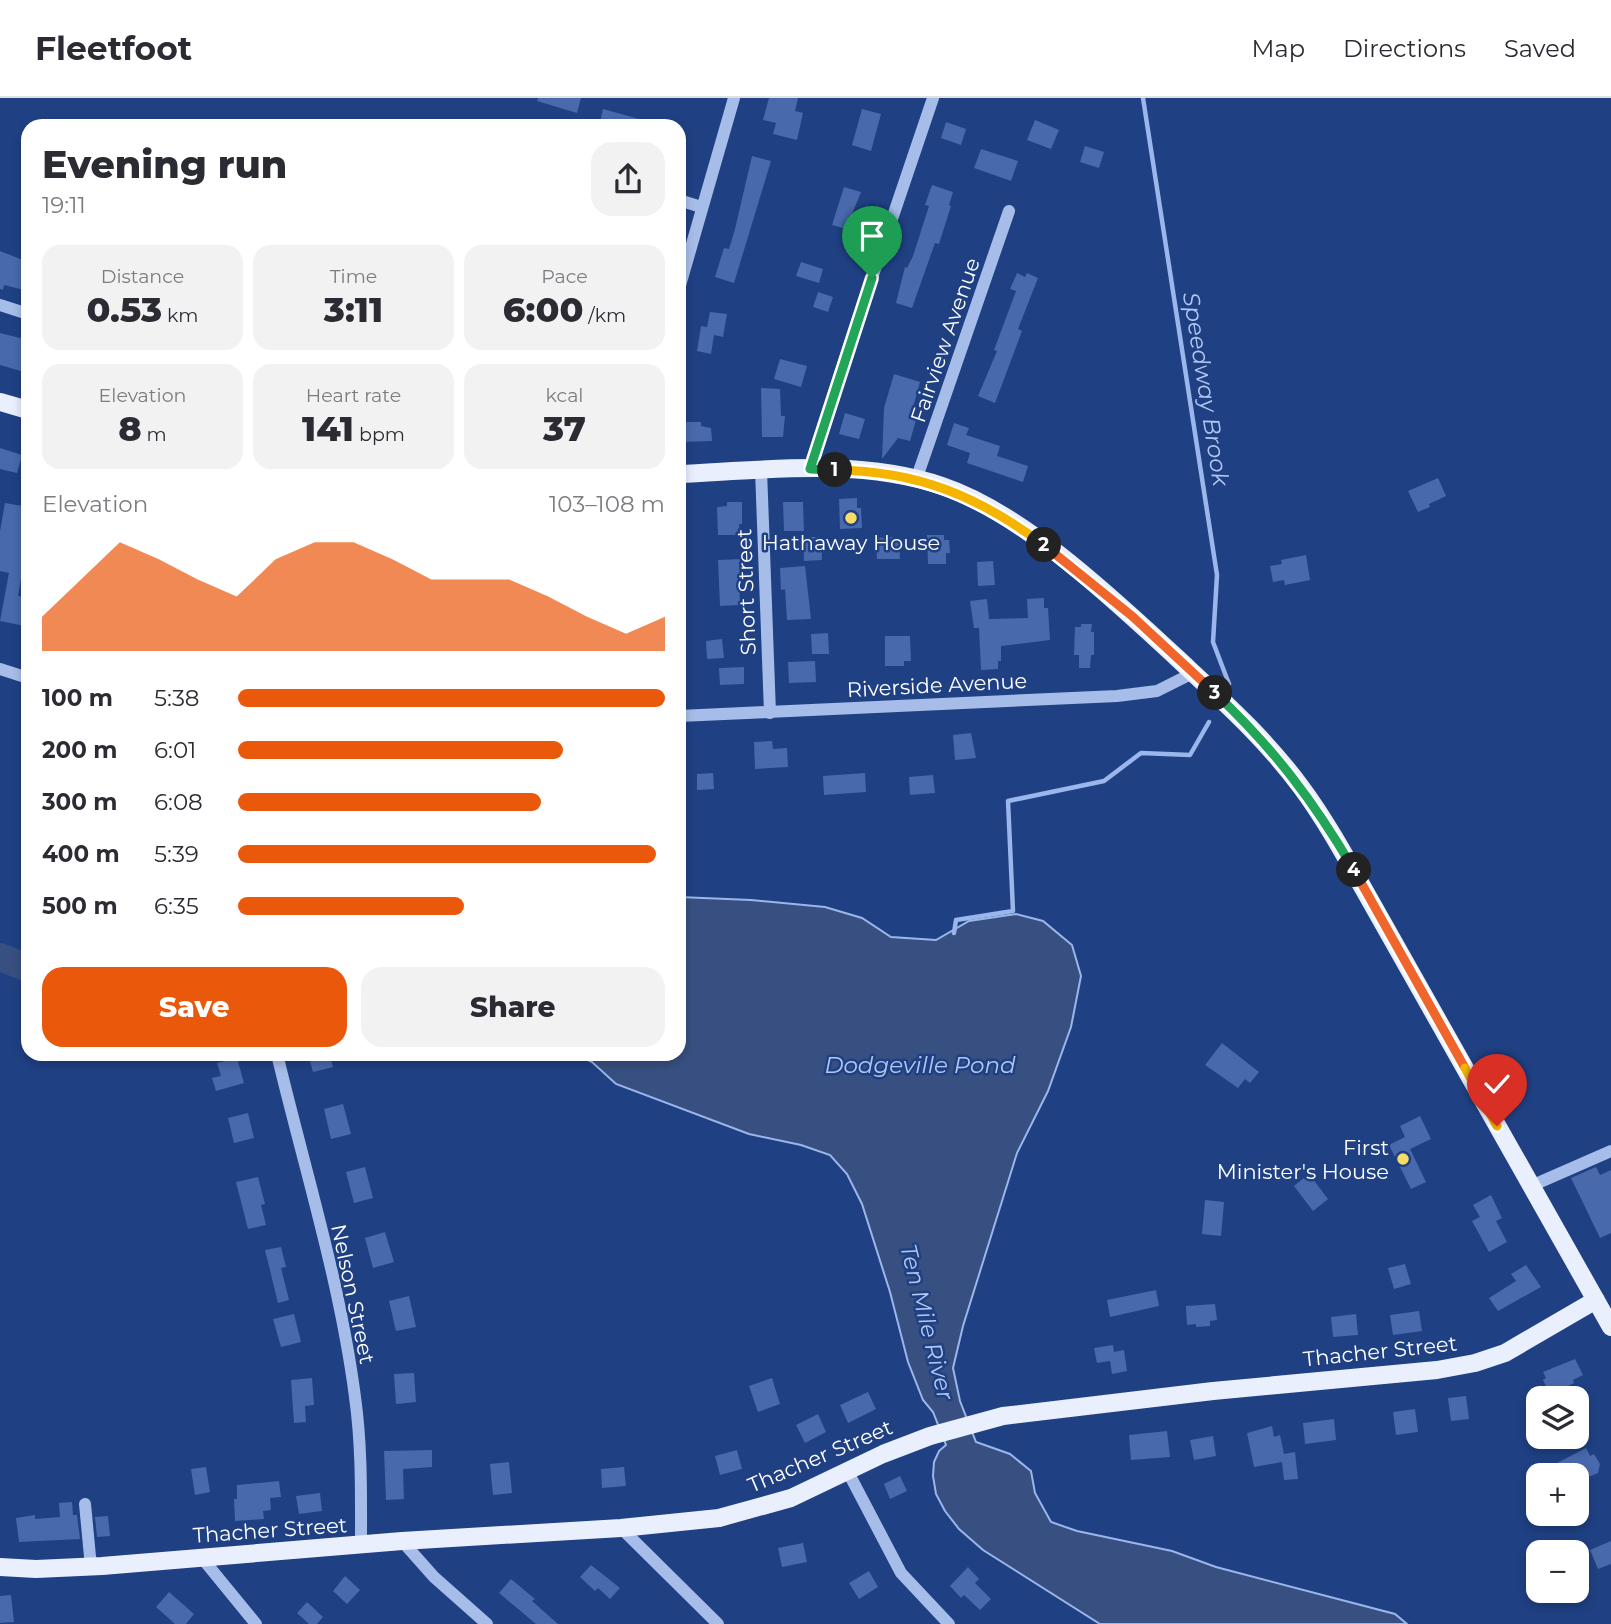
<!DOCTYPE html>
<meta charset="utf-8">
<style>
body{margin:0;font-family:Montserrat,sans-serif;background:#f2f2f3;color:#2b2b33;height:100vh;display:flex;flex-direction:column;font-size:26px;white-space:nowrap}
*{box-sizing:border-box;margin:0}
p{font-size:23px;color:#7c7c81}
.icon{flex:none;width:38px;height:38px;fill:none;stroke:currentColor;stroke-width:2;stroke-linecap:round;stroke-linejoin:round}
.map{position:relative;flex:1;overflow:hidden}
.panel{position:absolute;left:21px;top:21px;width:665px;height:942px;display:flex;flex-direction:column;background:#fff;border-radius:21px;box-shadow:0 4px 10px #0003}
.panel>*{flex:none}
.fabs{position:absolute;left:1526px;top:1288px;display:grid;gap:14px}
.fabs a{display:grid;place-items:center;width:63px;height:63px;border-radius:14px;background:#fff;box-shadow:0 4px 10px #0003;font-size:35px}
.pin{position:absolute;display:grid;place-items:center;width:60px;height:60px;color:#fff;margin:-72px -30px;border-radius:50% 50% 50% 0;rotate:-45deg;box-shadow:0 0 7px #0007}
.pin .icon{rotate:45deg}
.km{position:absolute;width:35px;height:35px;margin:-18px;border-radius:50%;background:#222;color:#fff;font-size:19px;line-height:35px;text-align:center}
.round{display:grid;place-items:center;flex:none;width:74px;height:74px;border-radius:21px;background:#f2f2f3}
.head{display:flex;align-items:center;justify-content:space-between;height:119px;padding:0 21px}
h1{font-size:38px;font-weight:800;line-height:52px}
.metrics{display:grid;grid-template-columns:repeat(3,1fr);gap:10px;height:119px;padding:7px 21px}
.metrics div{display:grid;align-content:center;border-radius:18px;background:#f2f2f3;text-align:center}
.metrics b{font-size:35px;font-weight:800}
.metrics small{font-size:19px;font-weight:400}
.metrics p{font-size:19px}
.chart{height:196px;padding:14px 21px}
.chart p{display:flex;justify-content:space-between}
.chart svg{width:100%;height:126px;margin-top:7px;fill:#ea580c;opacity:.7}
.button{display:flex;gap:14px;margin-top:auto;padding:14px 21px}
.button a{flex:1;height:80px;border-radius:21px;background:#ea580c;color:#fff;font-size:28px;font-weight:800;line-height:80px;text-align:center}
.button a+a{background:#f2f2f3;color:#2b2b33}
ul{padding:0 21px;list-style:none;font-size:23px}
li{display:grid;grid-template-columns:112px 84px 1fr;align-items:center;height:52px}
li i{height:18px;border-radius:9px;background:#ea580c}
header{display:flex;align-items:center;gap:42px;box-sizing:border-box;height:98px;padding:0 35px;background:#fff;border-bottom:2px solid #e1e1e2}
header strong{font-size:33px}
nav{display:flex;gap:38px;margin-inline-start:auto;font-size:24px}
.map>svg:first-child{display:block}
</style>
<header>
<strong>Fleetfoot</strong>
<nav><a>Map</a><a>Directions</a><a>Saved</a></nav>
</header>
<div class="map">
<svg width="1611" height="1526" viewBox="0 0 1611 1526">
<rect width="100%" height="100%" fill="#1f4083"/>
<path fill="#385081" stroke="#9ab6eb" stroke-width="2" d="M679,799L751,802L825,809L862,820L891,839L936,842L969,823L1016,816L1043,823L1072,847L1081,878L1071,929L1048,993L1017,1055L963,1228L953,1270L960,1303L976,1344L1010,1356L1031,1373L1035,1395L1051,1424L1077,1433L1172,1453L1216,1469L1395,1516L1407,1526H1100L983,1452L959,1431L945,1413L936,1396L933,1378L934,1364L939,1353L946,1347L933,1314L923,1302L908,1264L890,1194L862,1106L847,1076L830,1057L801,1047L749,1036L616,986L592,964L575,956H679Z"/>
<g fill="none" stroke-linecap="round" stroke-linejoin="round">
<path stroke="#9ab6eb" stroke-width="4.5" d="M1143,0L1217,477L1213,544L1229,586
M954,835L956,822L1013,813L1008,703L1104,683L1141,655L1190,657L1209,624"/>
<path stroke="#385081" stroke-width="28" d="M0,859L28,870"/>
</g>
<path fill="#4869ac" d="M538,0H581L577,15L537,3Z
M769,0H798L795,13L803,15L797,42L773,36L776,25L763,22Z
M603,11L650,24V28H599Z
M862,11L881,16L871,53L852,47Z
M1035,22L1059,32L1051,51L1027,42Z
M946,24L966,31L961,47L941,40Z
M1085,48L1104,54L1099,70L1080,64Z
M981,51L1018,63L1011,83L974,70Z
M752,58L771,63L734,185L715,179L724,150L729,151L735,131Z
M932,87L953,94L949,107L951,108L939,146L935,145L912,210L896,205L905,169L907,170L913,158L929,108L925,107Z
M844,89L861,94L846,131L832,127Z
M0,153L28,164V193L4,187L3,192L0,191Z
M801,164L823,171L819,185L796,178Z
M1017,175L1025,179L1027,175L1038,180L1018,231L1022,233L995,305L978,298L997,253L994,252L1016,193L1010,191Z
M818,194L833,199L828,214L813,209Z
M710,214L727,216L723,239L714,237L711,256L697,253L701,228L707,229Z
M0,235L28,242V275L0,267Z
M780,261L807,268L801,289L774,281Z
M894,276L920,284L910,320L916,322L910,343L898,340L882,361L884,310Z
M761,290L780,291L781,318H785L783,339H762Z
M845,315L865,321L859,341L839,336Z
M679,324H701V328L711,330L712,343L679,344Z
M954,325L969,330L966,337L1000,348L997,358L1028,368L1023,384L967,365L970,355L947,347Z
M0,350L22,357L17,375L0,371Z
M1438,380L1446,398L1429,406L1430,409L1418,414L1408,393Z
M857,400V410H861L862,430L840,431L839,401Z
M727,404H742V426H739L740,437H718L717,409L727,408Z
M783,404H803L804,433H784Z
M5,405L28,409V440L18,498L28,499L25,528L0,523L9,475L0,473V433Z
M927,437H944V442H949L950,455H946V466H928Z
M803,439H821L822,462L804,463Z
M899,439L900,461H877L876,440Z
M1306,457L1310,482L1285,487L1284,482L1273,484L1270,468L1282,466L1281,462Z
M742,461V477H739L740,507L720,508L718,462Z
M993,463L995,487L978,488L977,464Z
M805,468L811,521L787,522L785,491L781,492L780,470Z
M1044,500V510H1048L1050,542L1001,548V563H998V571L981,572L979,530H974L970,503L987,501L989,521L1028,520L1027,501Z
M1081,526H1092L1091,534H1094V557H1091L1090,570H1079V557H1074L1075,529H1081Z
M828,535L829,556H812L811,536Z
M885,538H910L911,563H904V568H885Z
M722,541L724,560L707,561L706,543Z
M815,563L816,584L789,585L788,564Z
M744,569V586L720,587L719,570Z
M971,635L976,660L955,662L953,637Z
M772,643L773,651L787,650L788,669L755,671L754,644Z
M713,675L714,691L697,692V676Z
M865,675L866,694L824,697L823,678Z
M933,677L935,695L910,697L909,679Z
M1222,945L1259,974L1250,985L1245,981L1238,990L1205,967Z
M308,956H329L333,969L313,974Z
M237,960L244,985L216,993L212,980L221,978L217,965Z
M343,1006L351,1036L331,1041L324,1011Z
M248,1015L254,1040L234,1045L228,1020Z
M1420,1018L1431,1041L1410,1051L1426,1084L1411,1091L1389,1047L1405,1039L1400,1028Z
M365,1069L373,1100L354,1105L346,1074Z
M1596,1069L1600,1077L1611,1072V1135L1600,1140L1571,1080Z
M1309,1076L1328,1101L1313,1113L1294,1088Z
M258,1079L265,1106L261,1107L266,1127L248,1131L236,1084Z
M1491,1097L1502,1120L1496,1123L1507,1144L1489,1154L1472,1123L1480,1119L1473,1107Z
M1205,1102L1224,1104L1221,1138L1202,1136Z
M385,1134L394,1164L373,1170L365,1140Z
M281,1149L286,1169L281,1170L289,1202L278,1205L265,1152Z
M1405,1166L1411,1186L1394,1191L1388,1170Z
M1526,1167L1541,1189L1498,1213L1489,1200L1516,1183L1511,1176Z
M1156,1192L1159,1208L1110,1219L1107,1202Z
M409,1198L416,1229L396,1233L389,1203Z
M1215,1206L1217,1222L1210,1223V1228L1196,1229V1226L1187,1227L1186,1208Z
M1419,1213L1422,1233L1393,1237L1390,1217Z
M294,1216L301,1244L281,1249L273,1221Z
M1356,1216L1358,1237L1333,1239L1331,1219Z
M1113,1247L1114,1254L1124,1252L1127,1273L1112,1276L1110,1263L1097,1265L1094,1250Z
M1575,1261L1583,1277L1573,1282L1574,1285L1557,1294L1556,1291L1549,1294L1543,1282L1546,1280L1543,1274Z
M414,1275L416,1304L396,1306L394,1276Z
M312,1280L314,1307L305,1308L306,1324L294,1325L291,1282Z
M772,1280L780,1306L758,1314L749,1288Z
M868,1294L876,1311L848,1325L840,1307Z
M1466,1298L1469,1321L1451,1323L1448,1300Z
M1415,1311L1418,1334L1396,1337L1393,1314Z
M818,1316L826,1334L805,1345L796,1327Z
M1334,1321L1336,1342L1305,1346L1303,1325Z
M1272,1328L1274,1339L1280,1337L1284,1356L1295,1354L1298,1381L1284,1382L1282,1364L1254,1369L1247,1335Z
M1167,1333L1170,1359L1131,1362L1129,1337Z
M1213,1338L1216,1358L1194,1362L1190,1342Z
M1586,1350L1590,1358L1594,1356L1600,1366L1598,1375L1591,1378L1563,1377L1557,1365Z
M432,1352V1369L403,1371L404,1401L386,1402L384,1353Z
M737,1352L742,1371L720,1377L715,1358Z
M509,1364L512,1395L493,1397L490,1366Z
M206,1369L210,1394L195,1397L191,1371Z
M624,1369L626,1388L602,1390L601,1371Z
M900,1378L907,1393L890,1401L884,1386Z
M279,1383L281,1399L270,1400L271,1412L263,1413L264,1421L235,1423L234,1401H237V1387Z
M320,1395L322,1413L299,1416L296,1398Z
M72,1404L73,1417H77L80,1441L19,1444L16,1420L35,1417V1421L60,1419L59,1405Z
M108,1418L110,1438L97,1439L95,1419Z
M1611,1443V1466L1598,1471L1590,1452Z
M803,1445L807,1464L782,1469L778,1450Z
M591,1467L620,1490L610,1501L598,1490L595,1493L580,1479Z
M968,1469L979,1481L975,1485L991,1501L980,1512L964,1497L961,1500L950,1488Z
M869,1473L878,1489L859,1501L849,1485Z
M345,1478L360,1492L347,1506L333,1493Z
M511,1481L535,1501L532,1503L558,1526H536L499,1495Z
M169,1494L194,1516L186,1526H175L156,1509Z
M11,1497L14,1524L0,1525V1498Z
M307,1504L323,1519L317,1526H309L297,1515Z"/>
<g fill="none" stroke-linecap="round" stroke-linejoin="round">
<path stroke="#a7bde9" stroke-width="12" d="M679,102L701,109
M679,191L734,0
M0,207L28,216
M810,371L853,236L933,0
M761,372L770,615
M916,382L1009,113
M0,571L28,580
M679,618L1117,598L1157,593L1193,575
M277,956C304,1069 340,1183 355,1299C362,1349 361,1398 361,1448
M1531,1088L1611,1053
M848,1374L901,1475L949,1526
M85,1406L91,1469
M621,1430L718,1526
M402,1443L434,1479L487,1526
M202,1460L256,1526"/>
<path stroke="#eaeffe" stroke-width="18" d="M0,304L28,312
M679,376C765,372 859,360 942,388C1023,415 1114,502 1176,559C1220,600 1265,640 1301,689C1324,720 1343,754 1362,788L1611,1229
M0,1469L36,1471L102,1468L402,1443L621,1430L719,1420L791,1400L883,1356L930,1338L1003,1318L1213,1293L1437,1272L1475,1265L1505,1255L1596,1202"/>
</g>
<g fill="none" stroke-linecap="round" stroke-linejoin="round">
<defs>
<path id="split-1" d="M835,372L810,371L872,180"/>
<path id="split-2" d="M835,372C918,373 978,398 1044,447"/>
<path id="split-3" d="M1044,447L1132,518L1215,595"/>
<path id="split-4" d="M1215,595C1274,651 1313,702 1354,772"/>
<path id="split-5" d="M1354,772L1465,970"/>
<path id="split-6" d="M1465,970L1497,1028"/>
</defs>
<use href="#split-1" stroke="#fff" stroke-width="14"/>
<use href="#split-2" stroke="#fff" stroke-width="14"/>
<use href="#split-3" stroke="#fff" stroke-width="14"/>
<use href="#split-4" stroke="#fff" stroke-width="14"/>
<use href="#split-5" stroke="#fff" stroke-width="14"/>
<use href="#split-6" stroke="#fff" stroke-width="14"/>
<use href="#split-1" stroke="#22a559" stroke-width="9"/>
<use href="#split-2" stroke="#f5b400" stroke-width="9"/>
<use href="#split-3" stroke="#f0652b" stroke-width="9"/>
<use href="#split-4" stroke="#22a559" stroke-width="9"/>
<use href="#split-5" stroke="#f0652b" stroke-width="9"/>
<use href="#split-6" stroke="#f5b400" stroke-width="9"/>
</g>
<g fill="#f7dd67" stroke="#1f4083" stroke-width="2.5">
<circle cx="851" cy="420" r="7"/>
<circle cx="1403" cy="1061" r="7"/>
</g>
<g text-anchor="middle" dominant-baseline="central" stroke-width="5" stroke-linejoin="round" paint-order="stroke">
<g font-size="21" fill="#fff" stroke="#1f4083">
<text transform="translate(945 242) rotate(-71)">Fairview Avenue</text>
<text transform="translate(746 494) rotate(-92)">Short Street</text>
<text transform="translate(937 587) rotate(-3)">Riverside Avenue</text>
<text transform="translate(353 1196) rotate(78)">Nelson Street</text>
<text transform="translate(1380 1253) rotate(-6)">Thacher Street</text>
<text transform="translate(820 1358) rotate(-23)">Thacher Street</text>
<text transform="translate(270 1432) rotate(-4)">Thacher Street</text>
</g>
<g font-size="21" fill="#fff" stroke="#1f4083">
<text x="851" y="444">Hathaway House</text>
<text x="1389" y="1049" text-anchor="end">First<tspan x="1389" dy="24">Minister's House</tspan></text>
</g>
<g font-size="23" font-style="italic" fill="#b2c8f1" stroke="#1f4083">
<text transform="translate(1206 291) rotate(81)">Speedway Brook</text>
<text x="920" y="967">Dodgeville Pond</text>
<text transform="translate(927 1224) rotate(76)">Ten Mile River</text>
</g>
</g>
</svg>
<div class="fabs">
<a><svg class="icon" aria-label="layers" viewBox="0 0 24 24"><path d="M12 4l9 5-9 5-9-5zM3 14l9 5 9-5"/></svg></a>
<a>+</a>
<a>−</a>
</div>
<div class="pin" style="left:872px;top:180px;background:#1e9e55"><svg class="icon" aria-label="arrive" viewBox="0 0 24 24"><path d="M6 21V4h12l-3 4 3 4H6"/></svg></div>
<div class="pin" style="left:1497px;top:1028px;background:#d93025"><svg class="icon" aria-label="check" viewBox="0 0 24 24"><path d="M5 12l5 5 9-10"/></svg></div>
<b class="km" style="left:835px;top:372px">1</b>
<b class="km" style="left:1044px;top:447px">2</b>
<b class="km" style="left:1215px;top:595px">3</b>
<b class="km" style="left:1354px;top:772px">4</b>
<section class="panel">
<div class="head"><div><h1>Evening run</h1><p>19:11</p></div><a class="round"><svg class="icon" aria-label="share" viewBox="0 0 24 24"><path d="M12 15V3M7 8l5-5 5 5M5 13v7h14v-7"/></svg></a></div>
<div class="metrics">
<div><p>Distance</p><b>0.53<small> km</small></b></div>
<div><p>Time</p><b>3:11</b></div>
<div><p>Pace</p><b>6:00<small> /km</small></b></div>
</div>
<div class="metrics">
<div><p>Elevation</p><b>8<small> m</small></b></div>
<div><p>Heart rate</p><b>141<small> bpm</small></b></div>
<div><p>kcal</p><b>37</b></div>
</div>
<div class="chart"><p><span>Elevation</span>103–108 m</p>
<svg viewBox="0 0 160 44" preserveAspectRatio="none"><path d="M0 44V32L10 19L20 6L30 12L40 19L50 25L60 12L70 6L80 6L90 12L100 19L110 19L120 19L130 25L140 32L150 38L160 32V44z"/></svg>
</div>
<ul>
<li><b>100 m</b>5:38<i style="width:100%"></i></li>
<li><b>200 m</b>6:01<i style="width:76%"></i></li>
<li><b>300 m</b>6:08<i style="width:71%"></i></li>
<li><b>400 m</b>5:39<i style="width:98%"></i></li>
<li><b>500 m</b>6:35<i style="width:53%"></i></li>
</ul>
<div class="button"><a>Save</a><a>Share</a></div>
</section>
</div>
